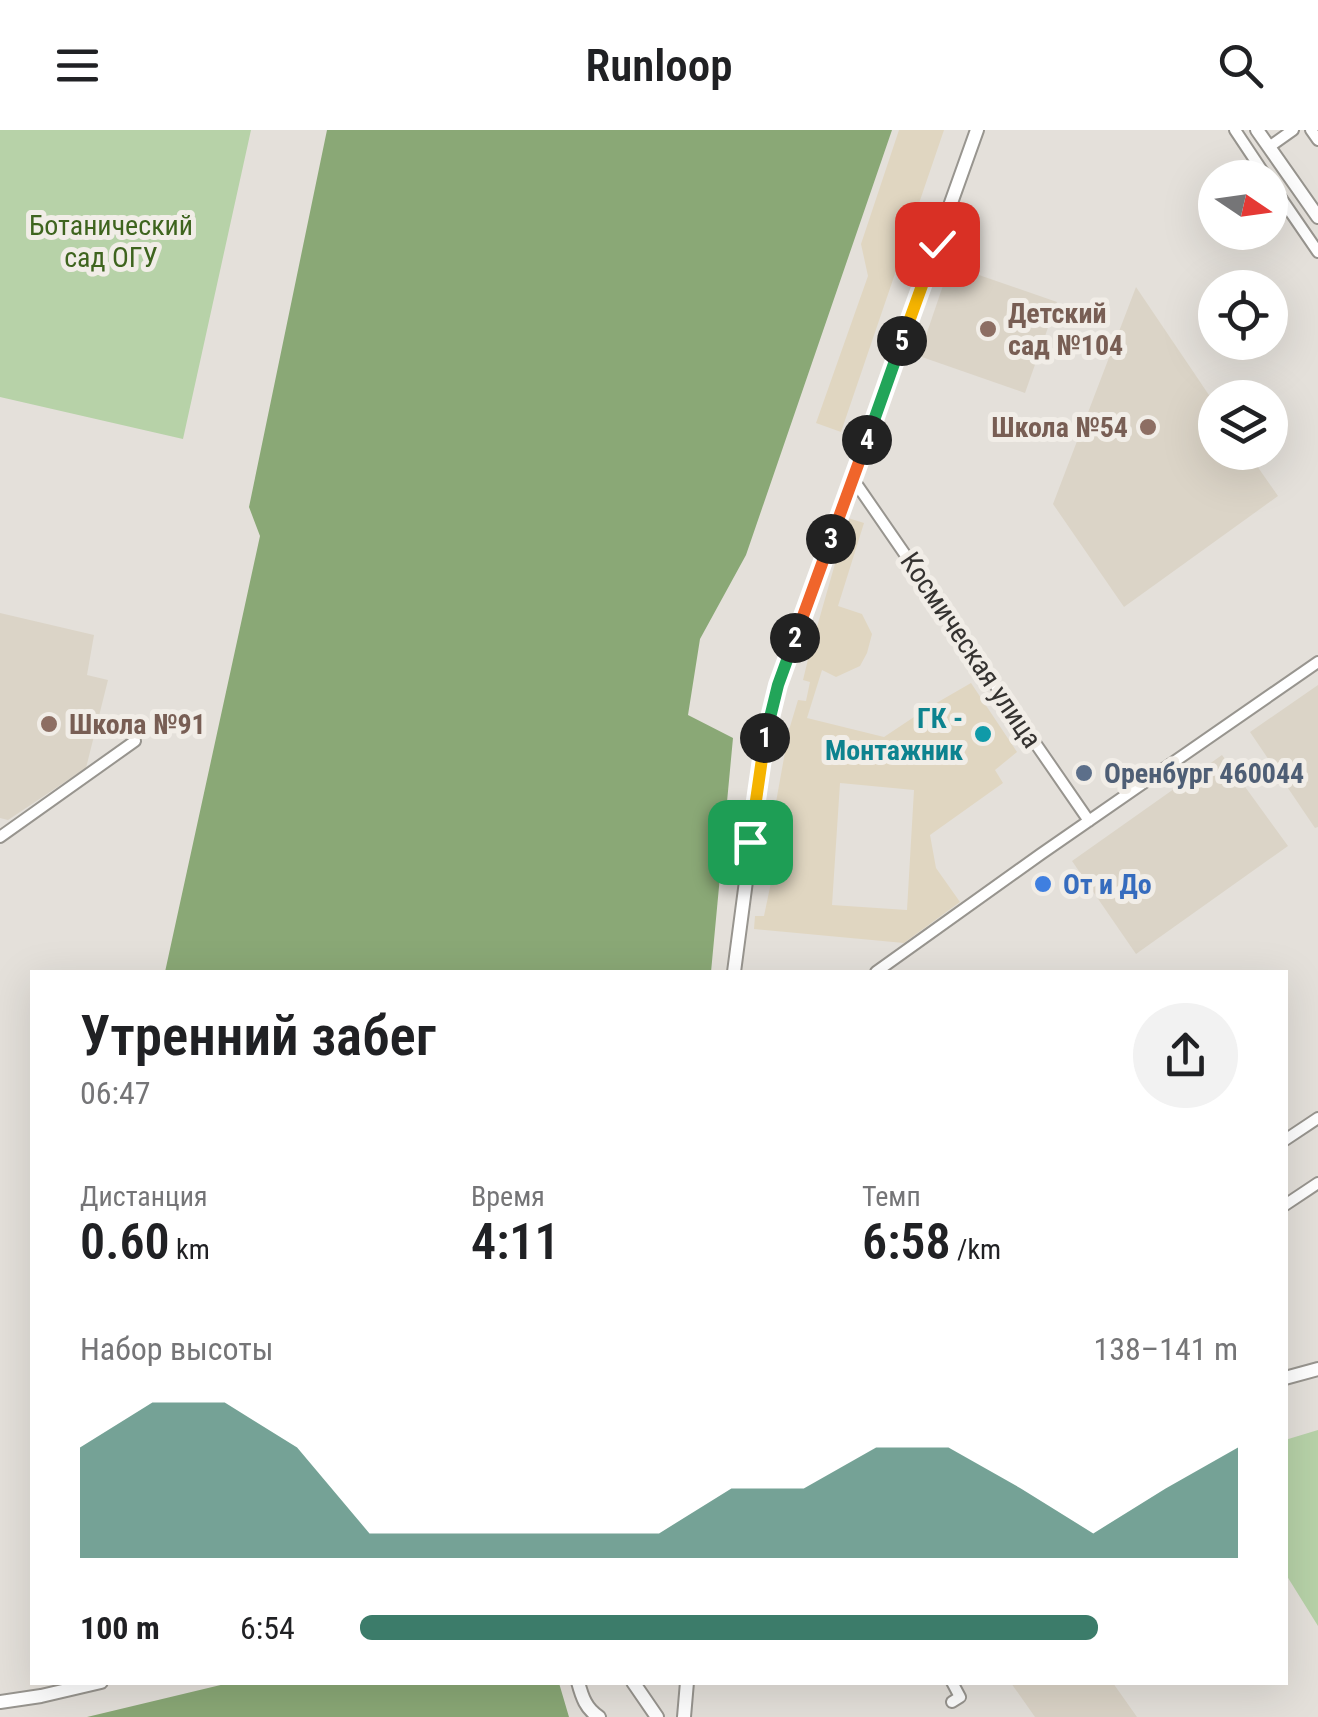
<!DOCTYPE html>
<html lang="ru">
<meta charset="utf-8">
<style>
body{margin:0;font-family:"Roboto Condensed",sans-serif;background:#f2f2f2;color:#202124;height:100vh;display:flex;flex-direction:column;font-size:38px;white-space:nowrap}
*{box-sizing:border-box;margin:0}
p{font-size:32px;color:#757577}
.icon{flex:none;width:55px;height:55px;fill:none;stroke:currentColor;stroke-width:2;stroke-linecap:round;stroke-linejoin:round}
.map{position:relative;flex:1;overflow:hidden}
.side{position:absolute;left:30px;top:840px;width:1258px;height:715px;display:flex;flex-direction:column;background:#fff;border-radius:0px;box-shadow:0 10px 40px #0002}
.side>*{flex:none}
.needle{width:65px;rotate:103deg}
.tools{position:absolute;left:1198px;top:30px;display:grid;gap:20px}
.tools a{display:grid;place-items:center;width:90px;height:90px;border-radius:50%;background:#fff;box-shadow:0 10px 40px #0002;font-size:50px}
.pin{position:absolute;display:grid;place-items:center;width:85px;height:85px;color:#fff;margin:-42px;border-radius:20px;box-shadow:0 5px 15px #0006}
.km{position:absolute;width:50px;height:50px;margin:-25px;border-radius:50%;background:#222;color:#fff;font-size:28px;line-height:50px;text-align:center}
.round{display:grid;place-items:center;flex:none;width:105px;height:105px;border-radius:52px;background:#f2f2f2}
.head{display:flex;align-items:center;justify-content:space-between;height:170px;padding:0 50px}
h1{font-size:55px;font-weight:600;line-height:75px}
.metrics{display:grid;grid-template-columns:repeat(3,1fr);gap:15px;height:170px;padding:10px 50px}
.metrics div{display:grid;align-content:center}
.metrics b{font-size:50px;font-weight:600}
.metrics small{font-size:28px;font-weight:400}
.metrics p{font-size:28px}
.chart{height:280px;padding:20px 50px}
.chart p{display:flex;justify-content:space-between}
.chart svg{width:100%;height:180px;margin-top:10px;fill:#3c7c6a;opacity:.7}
ul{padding:0 50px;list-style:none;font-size:32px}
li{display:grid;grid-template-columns:160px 120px 1fr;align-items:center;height:75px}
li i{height:25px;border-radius:12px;background:#3c7c6a}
header{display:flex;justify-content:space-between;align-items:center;height:130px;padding:0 50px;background:#fff;font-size:45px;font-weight:600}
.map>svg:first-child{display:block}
</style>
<header><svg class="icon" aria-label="menu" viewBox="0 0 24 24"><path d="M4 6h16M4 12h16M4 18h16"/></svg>Runloop<svg class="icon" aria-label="search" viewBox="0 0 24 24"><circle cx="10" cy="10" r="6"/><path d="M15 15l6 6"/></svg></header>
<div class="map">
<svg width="1318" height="1587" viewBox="0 0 1318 1587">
<rect width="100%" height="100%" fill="#e4e0da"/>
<path fill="#dbd4c7" d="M950,135L1057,172L1025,263L919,226Z
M1136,157L1215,274V322L1248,323L1278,366L1124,477L1053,374Z
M0,483L94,505L87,545L108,550L86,638L8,690L0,688Z
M1318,555V697L1315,698L1250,602Z
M1222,625L1288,716L1136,824L1072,731Z
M1011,1553H1113L1137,1587H1035Z"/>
<path fill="#e0d6c1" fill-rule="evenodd" d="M899,0H944L841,302L816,293L868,146L861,114Z
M848,388L864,393L838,476L862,484L872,504L867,523L860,536L836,547L822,540L807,588L884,607L926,579L971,553L1017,622L995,640L1003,653L930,705L936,738L960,772L904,813L754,799L755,786H764L779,714L769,711L789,600L798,570L806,571L810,552L803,550L809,525ZM840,653L914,660L907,780L832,775Z"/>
<path fill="#b7d2a8" d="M0,0H251L183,309L0,267Z
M1318,1300V1496L1285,1443V1310Z"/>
<path fill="#8aa876" d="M327,0H892L746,425L700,509L688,585L733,608L711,842H165L260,406L249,377Z
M229,1553H559L569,1587H87Z"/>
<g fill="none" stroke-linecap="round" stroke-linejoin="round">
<defs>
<path id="minor" d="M1235,0L1267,48
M1311,0L1318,10
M1269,17L1293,0
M1270,52L1318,122
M853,349L1089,691
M0,707L135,611
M876,842L1041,724L1318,532
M1285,1010L1318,988
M1285,1075L1318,1053
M952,1552L960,1567L952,1572"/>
<path id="major" d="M1257,0L1318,87
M734,842L764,615L779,555L977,0
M1285,1248L1318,1239
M578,1552C582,1567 586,1579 599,1587
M633,1552L657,1587
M0,1572L41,1566L101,1552
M684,1587L687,1552"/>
</defs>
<use href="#minor" stroke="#98958f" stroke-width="14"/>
<use href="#major" stroke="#98958f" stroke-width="16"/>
<use href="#minor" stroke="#fff" stroke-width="10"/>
<use href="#major" stroke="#fff" stroke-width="12"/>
</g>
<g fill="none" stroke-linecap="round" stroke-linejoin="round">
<defs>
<path id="split-1" d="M750,712L765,608"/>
<path id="split-2" d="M765,608L778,555L795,508"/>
<path id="split-3" d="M795,508L831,409"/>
<path id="split-4" d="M831,409L867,310"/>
<path id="split-5" d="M867,310L902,211"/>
<path id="split-6" d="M902,211L937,114"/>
</defs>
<use href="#split-1" stroke="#fff" stroke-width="20"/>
<use href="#split-2" stroke="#fff" stroke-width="20"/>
<use href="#split-3" stroke="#fff" stroke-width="20"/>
<use href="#split-4" stroke="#fff" stroke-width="20"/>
<use href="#split-5" stroke="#fff" stroke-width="20"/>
<use href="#split-6" stroke="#fff" stroke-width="20"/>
<use href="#split-1" stroke="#f5b400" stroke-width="12"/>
<use href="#split-2" stroke="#22a559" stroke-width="12"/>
<use href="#split-3" stroke="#f0652b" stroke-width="12"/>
<use href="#split-4" stroke="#f0652b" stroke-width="12"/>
<use href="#split-5" stroke="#22a559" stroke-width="12"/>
<use href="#split-6" stroke="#f5b400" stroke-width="12"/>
</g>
<g fill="#8d6e63" stroke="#f1ede7" stroke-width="4">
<circle cx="988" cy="199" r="10"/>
<circle cx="1148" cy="297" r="10"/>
<circle cx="49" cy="594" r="10"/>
</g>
<circle fill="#0f9aa8" stroke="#f1ede7" stroke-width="4" cx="983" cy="604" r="10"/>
<circle fill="#5c6f8a" stroke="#f1ede7" stroke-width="4" cx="1084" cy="643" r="10"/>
<circle fill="#3f7fe0" stroke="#f1ede7" stroke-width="4" cx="1043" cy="754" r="10"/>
<g text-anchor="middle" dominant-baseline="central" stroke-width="10" stroke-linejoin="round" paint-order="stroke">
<g font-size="28" fill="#3e641e" stroke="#f1ede7">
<text x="111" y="95">Ботанический<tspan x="111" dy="32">сад ОГУ</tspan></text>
</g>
<g font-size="28" font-weight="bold" fill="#785e54" stroke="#f1ede7" text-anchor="start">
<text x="1008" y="183">Детский<tspan x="1008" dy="32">сад №104</tspan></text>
<text x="1128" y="297" text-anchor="end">Школа №54</text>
<text x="69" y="594">Школа №91</text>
</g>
<g font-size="28" fill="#343230" stroke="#f1ede7">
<text transform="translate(971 520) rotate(56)">Космическая улица</text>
</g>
<g font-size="28" font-weight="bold" fill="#0d838f" stroke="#f1ede7" text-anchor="end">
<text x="963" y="588">ГК -<tspan x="963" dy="32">Монтажник</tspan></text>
</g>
<g font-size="28" font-weight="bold" fill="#4e5e75" stroke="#f1ede7" text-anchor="start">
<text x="1104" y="643">Оренбург 460044</text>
</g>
<g font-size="28" font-weight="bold" fill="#366cbe" stroke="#f1ede7" text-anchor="start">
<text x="1063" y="754">От и До</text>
</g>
</g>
</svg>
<div class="tools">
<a><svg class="needle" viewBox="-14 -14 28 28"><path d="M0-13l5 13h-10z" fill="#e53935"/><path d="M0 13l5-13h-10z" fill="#757577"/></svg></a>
<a><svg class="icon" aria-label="locate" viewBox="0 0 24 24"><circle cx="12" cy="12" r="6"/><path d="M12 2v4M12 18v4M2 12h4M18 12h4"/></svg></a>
<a><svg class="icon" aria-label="layers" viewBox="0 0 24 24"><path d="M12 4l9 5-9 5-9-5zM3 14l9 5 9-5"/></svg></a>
</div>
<div class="pin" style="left:750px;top:712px;background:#1e9e55"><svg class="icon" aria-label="arrive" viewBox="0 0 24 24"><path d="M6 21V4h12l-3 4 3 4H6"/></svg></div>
<div class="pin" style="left:937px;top:114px;background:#d93025"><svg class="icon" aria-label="check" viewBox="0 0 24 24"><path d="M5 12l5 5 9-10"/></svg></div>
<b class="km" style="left:765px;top:608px">1</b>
<b class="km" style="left:795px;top:508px">2</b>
<b class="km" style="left:831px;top:409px">3</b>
<b class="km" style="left:867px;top:310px">4</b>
<b class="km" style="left:902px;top:211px">5</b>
<section class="side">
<div class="head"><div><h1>Утренний забег</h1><p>06:47</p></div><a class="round"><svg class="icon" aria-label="share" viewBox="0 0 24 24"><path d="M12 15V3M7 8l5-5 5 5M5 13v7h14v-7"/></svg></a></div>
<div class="metrics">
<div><p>Дистанция</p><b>0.60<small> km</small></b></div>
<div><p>Время</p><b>4:11</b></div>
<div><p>Темп</p><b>6:58<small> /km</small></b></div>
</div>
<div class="chart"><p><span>Набор высоты</span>138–141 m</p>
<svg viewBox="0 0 160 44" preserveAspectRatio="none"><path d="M0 44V17L10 6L20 6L30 17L40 38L50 38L60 38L70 38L80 38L90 27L100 27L110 17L120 17L130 27L140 38L150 27L160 17V44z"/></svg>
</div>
<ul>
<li><b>100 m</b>6:54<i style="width:84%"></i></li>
</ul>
</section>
</div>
